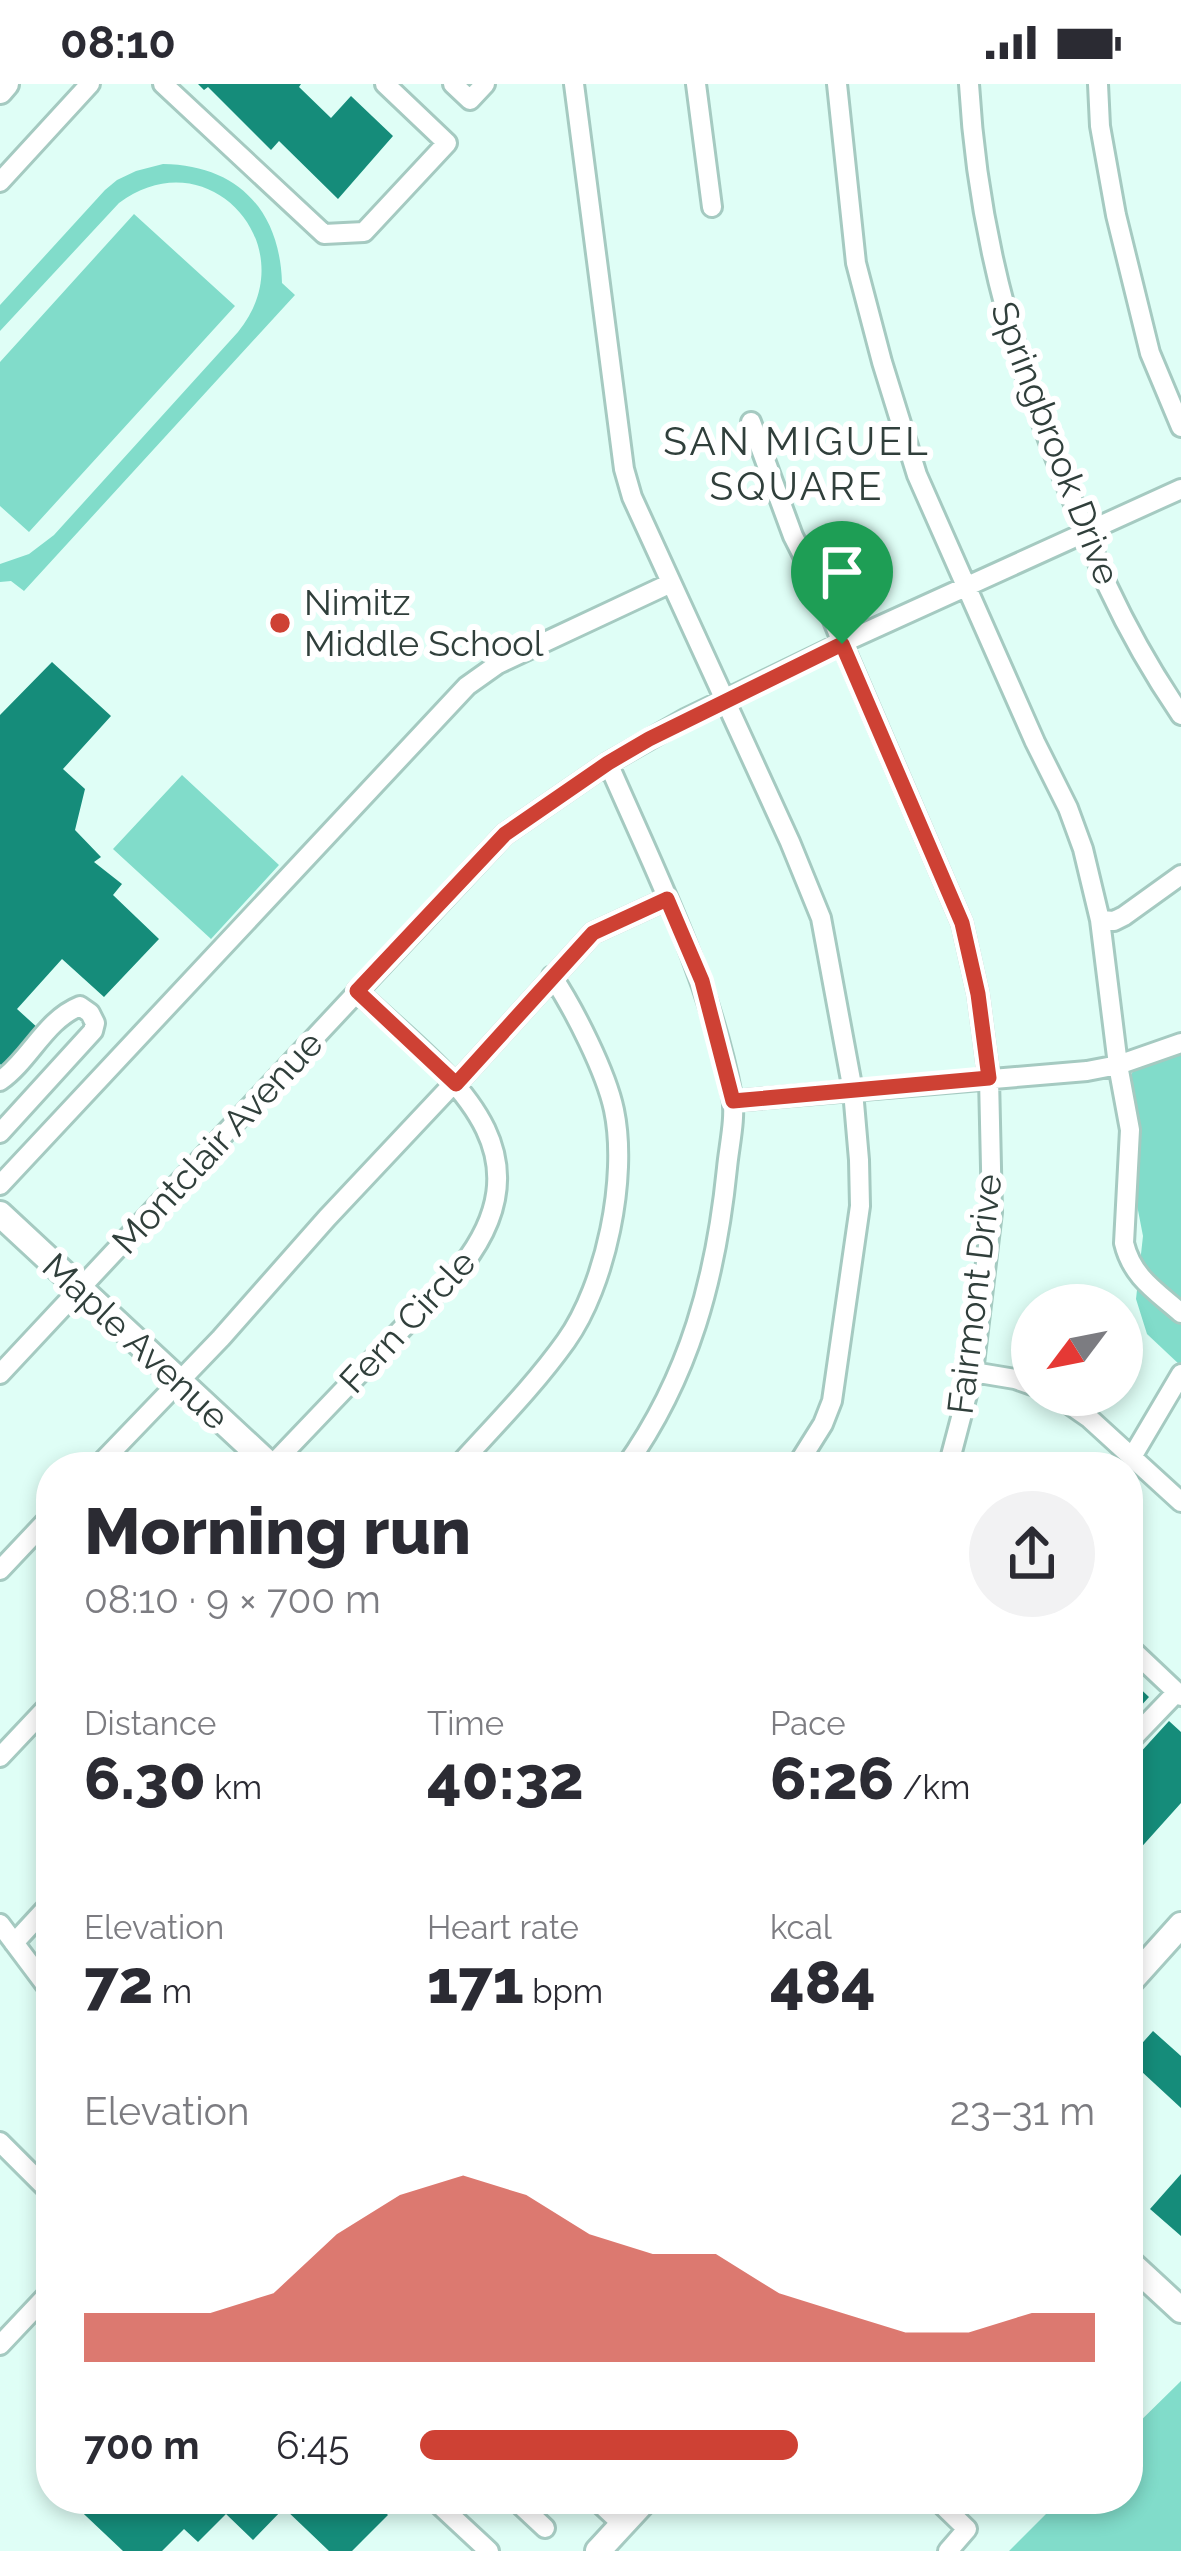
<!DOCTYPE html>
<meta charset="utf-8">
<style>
body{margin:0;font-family:Raleway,sans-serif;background:#f2f2f3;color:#2b2b33;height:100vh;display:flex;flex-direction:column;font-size:45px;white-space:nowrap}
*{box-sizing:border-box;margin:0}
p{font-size:39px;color:#7c7c81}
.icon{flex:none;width:66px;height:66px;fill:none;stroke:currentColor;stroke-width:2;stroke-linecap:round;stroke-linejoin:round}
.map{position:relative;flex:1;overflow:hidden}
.details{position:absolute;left:36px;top:1368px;width:1107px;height:1062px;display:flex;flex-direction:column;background:#fff;border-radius:48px;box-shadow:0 6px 18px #0003}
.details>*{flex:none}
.needle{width:78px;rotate:238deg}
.fabs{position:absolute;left:1011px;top:1200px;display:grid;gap:24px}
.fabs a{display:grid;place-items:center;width:132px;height:132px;border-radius:50%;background:#fff;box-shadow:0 6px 18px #0003;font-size:60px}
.pin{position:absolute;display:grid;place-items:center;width:102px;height:102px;color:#fff;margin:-123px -51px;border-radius:50% 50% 50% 0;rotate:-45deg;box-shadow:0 0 12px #0007}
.pin .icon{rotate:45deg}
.round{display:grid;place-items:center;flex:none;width:126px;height:126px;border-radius:63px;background:#f2f2f3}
.overview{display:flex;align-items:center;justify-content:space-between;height:204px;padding:0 48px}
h1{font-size:66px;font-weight:800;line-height:90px}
.figures{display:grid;grid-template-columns:repeat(3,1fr);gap:18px;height:204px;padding:12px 48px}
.figures div{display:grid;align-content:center}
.figures b{font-size:60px;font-weight:800}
.figures small{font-size:33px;font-weight:400}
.figures p{font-size:33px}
.chart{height:336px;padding:24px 48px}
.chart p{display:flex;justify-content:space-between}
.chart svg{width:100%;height:216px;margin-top:12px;fill:#ce4134;opacity:.7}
ul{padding:0 48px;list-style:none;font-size:39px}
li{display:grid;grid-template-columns:192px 144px 1fr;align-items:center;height:90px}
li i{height:30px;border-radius:15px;background:#ce4134}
.status{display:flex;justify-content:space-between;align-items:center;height:84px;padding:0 60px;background:#fff;direction:ltr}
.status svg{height:33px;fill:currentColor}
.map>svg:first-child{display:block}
</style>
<div class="status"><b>08:10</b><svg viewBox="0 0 49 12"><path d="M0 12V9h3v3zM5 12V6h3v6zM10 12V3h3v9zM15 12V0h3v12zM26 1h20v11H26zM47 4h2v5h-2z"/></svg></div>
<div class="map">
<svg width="1181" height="2467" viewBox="0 0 1181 2467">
<rect width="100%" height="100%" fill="#dffef6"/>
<path fill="#81dcca" d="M163,80C237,81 280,126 282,199L295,211L24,507L11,497L0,498V480L29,470L54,451L238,248C308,163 208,52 119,119L0,247V221L105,106L117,96L136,87Z
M134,130L235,222L29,448L0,422V278Z
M182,691L279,781L211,855L113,765Z
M1181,959V1282L1147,1250L1136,1215L1143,1152L1121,1039L1135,976Z
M1181,2297V2467H1009L1061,2415H1128V2349Z"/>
<path fill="#158c7a" d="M198,0H301L299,3L331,34L351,12L393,52L338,115L279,57L271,66L208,3L204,6Z
M52,578L111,632L63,685L85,705L75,746L101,773L94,778L122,800L113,811L159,855L104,913L62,875L17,925L39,945L3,983L0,980V631Z
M1128,1593L1149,1613L1128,1636Z
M1169,1637L1181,1648V1719L1128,1778V1682Z
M1153,1947L1181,1972V2024L1128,1975Z
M1181,2090V2152L1150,2125Z
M68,2415H139L147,2421L153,2415H371L388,2431L352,2467H329L284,2424L253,2456L226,2430L198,2458L184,2445L162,2467H123Z"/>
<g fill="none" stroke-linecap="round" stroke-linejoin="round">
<defs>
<path id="minor" d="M163,0L324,150L364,148L447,59L385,0
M453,0L470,16L485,0
M574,0L624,385L632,413L790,758L821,834L853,1007L859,1076L860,1122L832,1317L823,1340L796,1383
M696,0L712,123
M837,0L856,179L882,278L917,391L1035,658L1068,724L1083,765L1100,836L1118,981L1130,1046L1124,1159C1132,1193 1156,1207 1181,1229
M969,0C978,159 1020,298 1084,443C1093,463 1099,484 1108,503C1129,548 1153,590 1181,631
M1098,0L1100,42L1116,131L1150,269L1181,343
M0,98L90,0
M751,338L793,452L822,509L842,559L962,839L978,910L989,994L992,1128L973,1288L948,1383
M608,679C655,787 710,895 732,1012C736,1034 729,1062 727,1084C716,1193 690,1292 625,1383
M1100,836L1114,837L1124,832L1181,791
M0,997C30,976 45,936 80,922L90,929L95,939L93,947L0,1049
M456,1000L593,849L667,815
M733,1017L1087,987L1118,981L1181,959
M0,1101L467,602L498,580L671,499
M973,1288L1015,1295L1032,1301
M0,1290L505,750L608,679L687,634L842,559L1181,405
M1056,1311L1089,1334L1181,1418
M1132,1373L1181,1290
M271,1382L462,1182C557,1060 439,985 357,907
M97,1383L221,1254L327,1134L454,999
M457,1383C494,1342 534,1302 566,1257C606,1201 628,1093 614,1026C606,988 574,925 552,892
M0,1486L51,1432
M1128,1562L1181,1612
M1128,1659L1177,1608
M0,1673L51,1619
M0,1840L51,1908
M14,1859L51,1819
M0,2058L51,2109
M0,2261L51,2207
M433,2415L489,2467
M514,2415L545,2444
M595,2415L622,2440
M936,2415L967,2445L948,2467"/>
<path id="major" d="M0,7L6,0
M0,1130L272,1383
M1128,1900L1181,1841
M1128,2177L1181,2226
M598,2467L646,2415"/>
</defs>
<use href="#minor" stroke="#a5cac1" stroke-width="24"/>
<use href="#major" stroke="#a5cac1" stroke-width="30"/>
<use href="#minor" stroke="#fff" stroke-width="18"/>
<use href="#major" stroke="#fff" stroke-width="24"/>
</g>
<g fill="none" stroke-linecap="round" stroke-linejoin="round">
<defs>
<path id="route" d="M842,560L962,839L978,910L989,994L733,1017L702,897L667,815L593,849L456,1000L357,907L505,750L608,679L649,655Z"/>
</defs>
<use href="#route" stroke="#fff" stroke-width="24"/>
<use href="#route" stroke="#ce4134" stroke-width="15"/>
</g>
<circle fill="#ce4134" stroke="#fff" stroke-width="4.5" cx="280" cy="539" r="12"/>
<g text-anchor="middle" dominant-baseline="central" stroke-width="12" stroke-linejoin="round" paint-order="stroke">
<g font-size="36" fill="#303f3b" stroke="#fff">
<text transform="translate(1056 359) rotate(69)">Springbrook Drive</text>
<text transform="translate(217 1058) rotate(-47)">Montclair Avenue</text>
<text transform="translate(974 1210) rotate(-83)">Fairmont Drive</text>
<text transform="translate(407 1237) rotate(-47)">Fern Circle</text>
<text transform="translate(136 1257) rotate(43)">Maple Avenue</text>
</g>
<g font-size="36" fill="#303f3b" stroke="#fff" text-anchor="start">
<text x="304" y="518">Nimitz<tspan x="304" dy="41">Middle School</tspan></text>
</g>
<g font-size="39" letter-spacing="3" fill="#303f3b" stroke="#fff">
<text x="797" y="357">SAN MIGUEL<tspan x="797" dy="45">SQUARE</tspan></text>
</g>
</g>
</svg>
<div class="fabs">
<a><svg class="needle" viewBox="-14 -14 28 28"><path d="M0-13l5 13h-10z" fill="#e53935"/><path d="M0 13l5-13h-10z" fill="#7c7c81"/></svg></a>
</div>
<div class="pin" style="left:842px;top:560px;background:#1e9e55"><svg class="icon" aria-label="arrive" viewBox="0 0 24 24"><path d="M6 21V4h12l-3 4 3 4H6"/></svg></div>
<section class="details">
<div class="overview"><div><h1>Morning run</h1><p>08:10 · 9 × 700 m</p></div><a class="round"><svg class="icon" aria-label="share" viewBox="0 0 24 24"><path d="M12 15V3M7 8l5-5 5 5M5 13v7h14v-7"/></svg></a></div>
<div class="figures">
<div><p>Distance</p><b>6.30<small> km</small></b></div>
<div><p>Time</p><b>40:32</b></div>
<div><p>Pace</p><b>6:26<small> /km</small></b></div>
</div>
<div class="figures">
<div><p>Elevation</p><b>72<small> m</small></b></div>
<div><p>Heart rate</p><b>171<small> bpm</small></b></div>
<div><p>kcal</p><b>484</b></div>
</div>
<div class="chart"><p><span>Elevation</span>23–31 m</p>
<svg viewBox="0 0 160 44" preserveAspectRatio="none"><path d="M0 44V34L10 34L20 34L30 30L40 18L50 10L60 6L70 10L80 18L90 22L100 22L110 30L120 34L130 38L140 38L150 34L160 34V44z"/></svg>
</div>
<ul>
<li><b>700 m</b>6:45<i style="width:56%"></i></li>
</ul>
</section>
</div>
